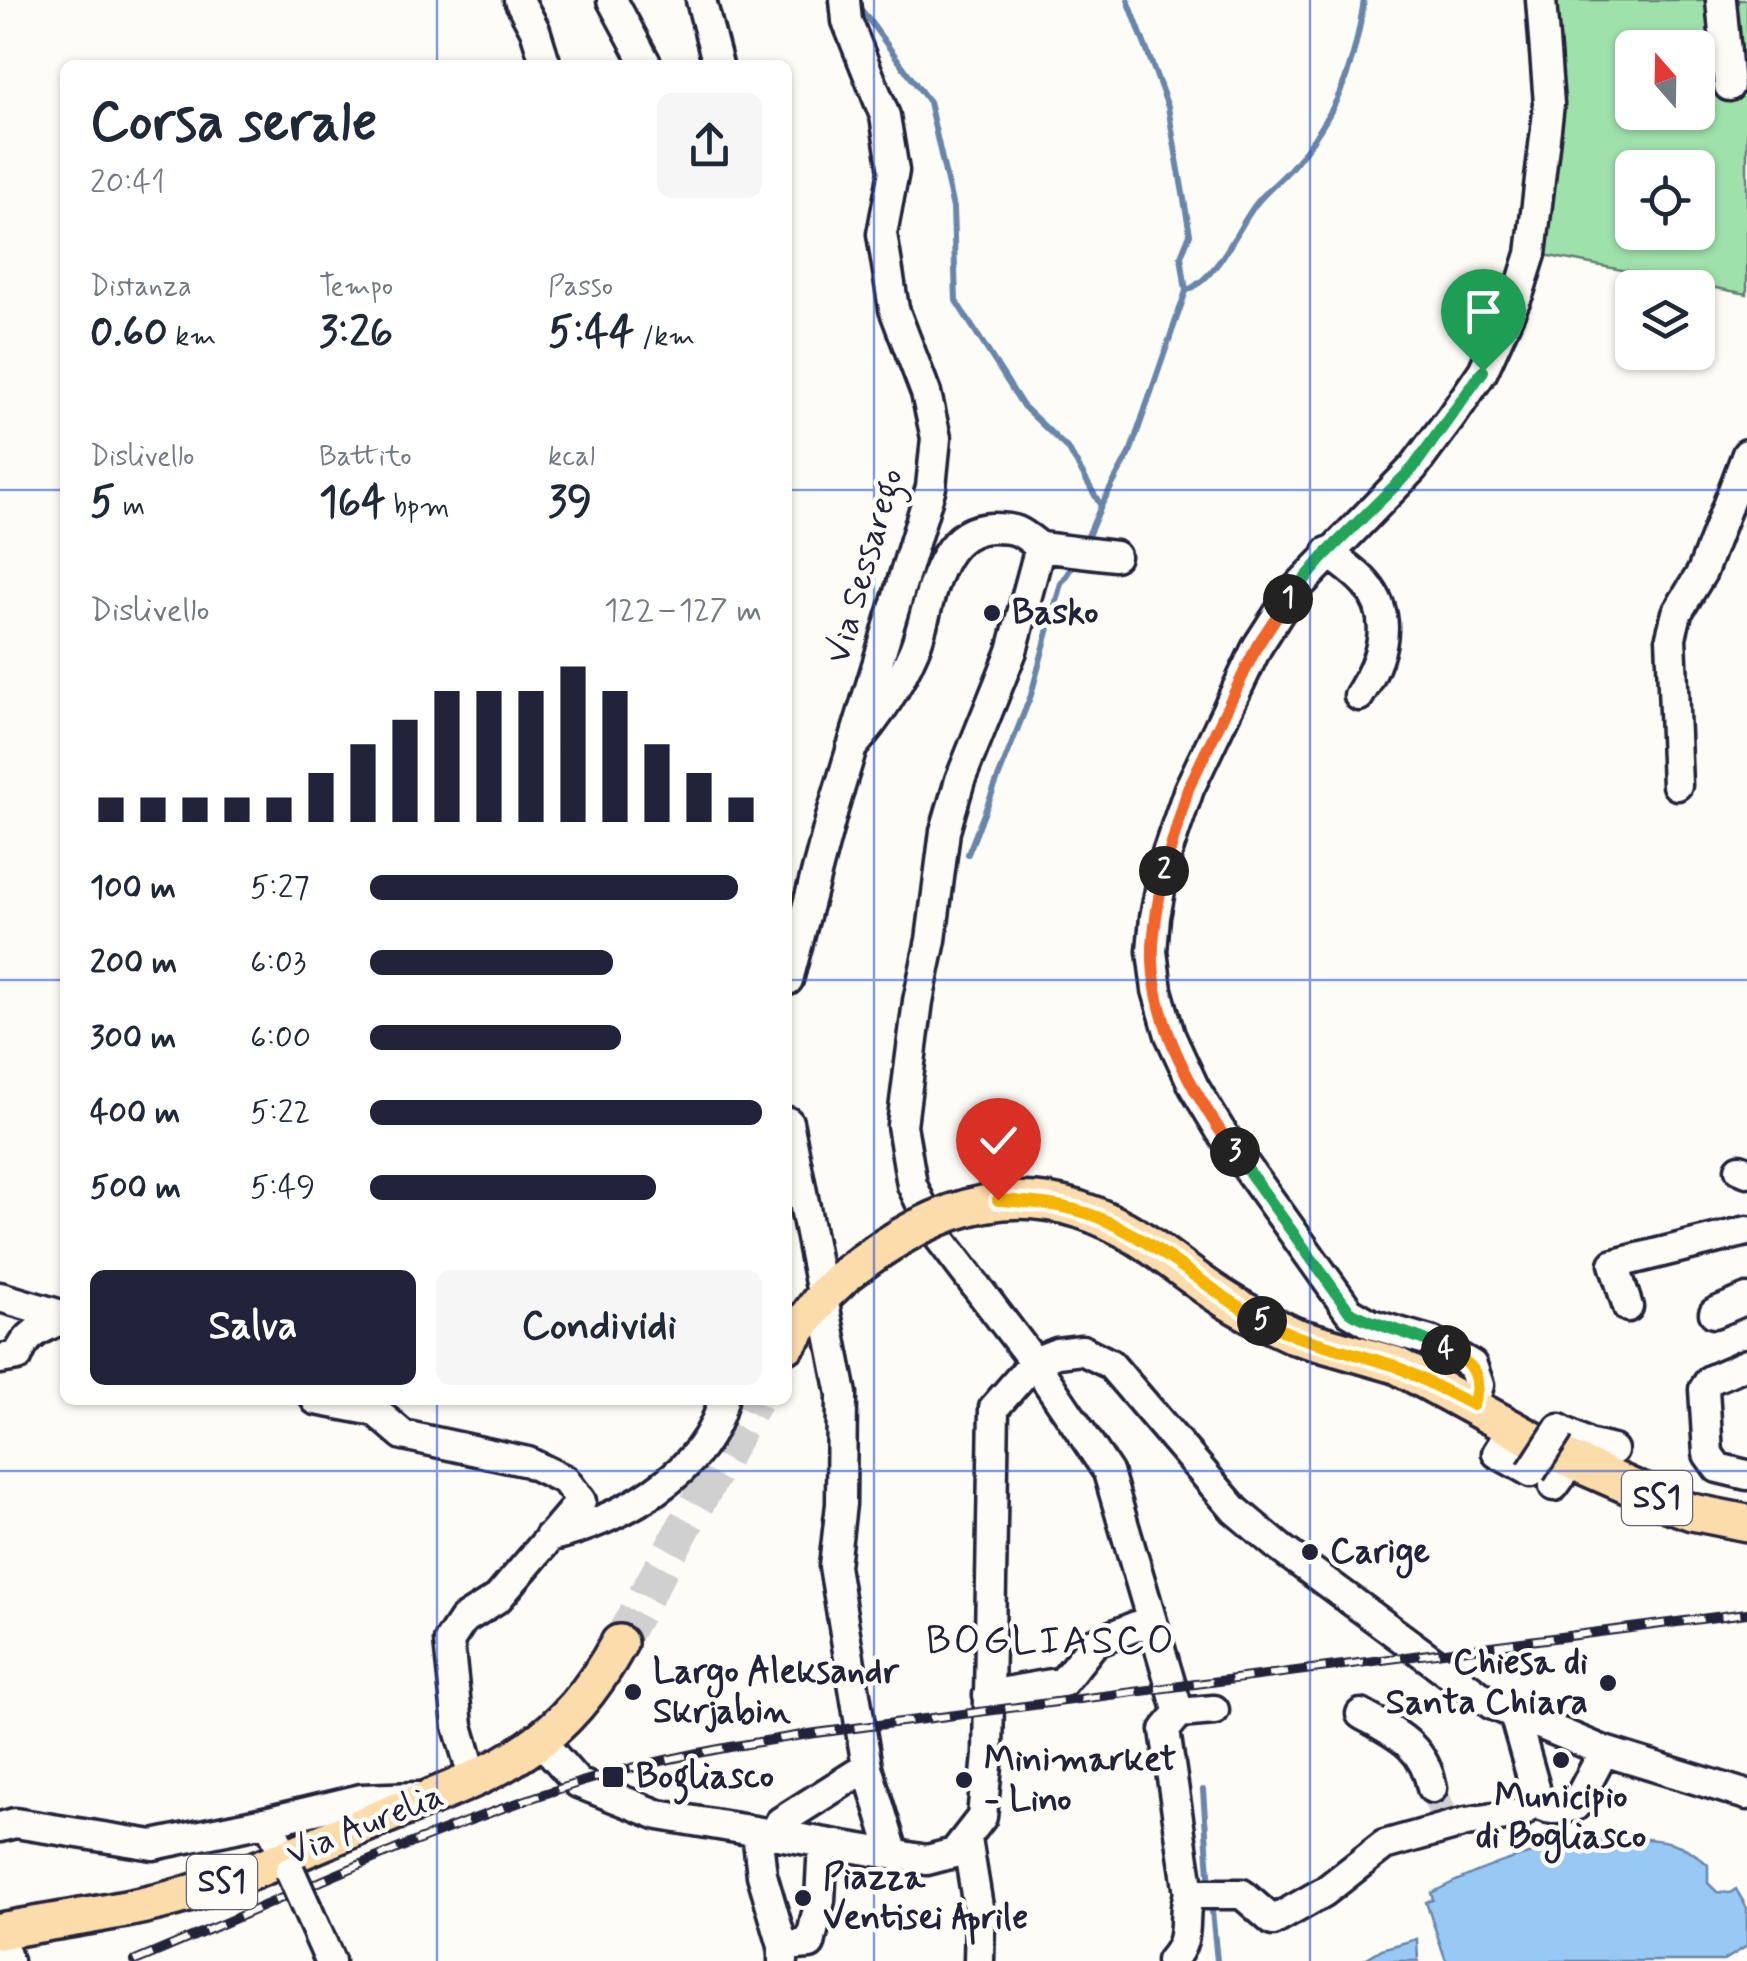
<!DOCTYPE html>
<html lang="it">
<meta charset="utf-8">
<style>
body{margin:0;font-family:Mynerve,sans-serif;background:#f6f6f7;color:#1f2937;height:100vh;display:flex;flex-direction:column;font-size:38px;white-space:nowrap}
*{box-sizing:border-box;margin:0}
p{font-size:32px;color:#747a83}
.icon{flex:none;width:55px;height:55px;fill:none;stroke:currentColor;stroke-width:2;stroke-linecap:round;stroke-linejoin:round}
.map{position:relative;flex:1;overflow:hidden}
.panel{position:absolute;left:60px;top:60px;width:732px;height:1345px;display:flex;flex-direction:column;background:#fff;border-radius:15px;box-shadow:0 2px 8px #0004}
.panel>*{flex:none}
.needle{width:65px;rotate:340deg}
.controls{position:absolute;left:1615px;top:30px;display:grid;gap:20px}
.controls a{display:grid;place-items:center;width:100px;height:100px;border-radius:15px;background:#fff;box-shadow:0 2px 8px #0004;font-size:50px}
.pin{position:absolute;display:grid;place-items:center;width:85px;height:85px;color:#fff;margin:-102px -42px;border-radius:50% 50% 50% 0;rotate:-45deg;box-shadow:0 0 10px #0007}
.pin .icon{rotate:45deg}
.km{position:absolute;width:50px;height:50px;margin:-25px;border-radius:50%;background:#222;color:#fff;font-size:28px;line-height:50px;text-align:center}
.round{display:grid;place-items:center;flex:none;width:105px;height:105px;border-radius:15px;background:#f6f6f7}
.summary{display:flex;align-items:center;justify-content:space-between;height:170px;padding:0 30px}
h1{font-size:55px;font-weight:700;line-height:75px}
.figures{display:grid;grid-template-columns:repeat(3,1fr);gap:15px;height:170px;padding:10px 30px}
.figures div{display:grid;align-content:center}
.figures b{font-size:42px;font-weight:700}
.figures small{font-size:28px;font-weight:400}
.figures p{font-size:28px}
.chart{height:280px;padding:20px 30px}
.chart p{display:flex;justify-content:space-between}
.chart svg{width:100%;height:180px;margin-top:10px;stroke:#22223b;stroke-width:6}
.action{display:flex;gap:20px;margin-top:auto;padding:20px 30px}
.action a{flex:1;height:115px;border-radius:15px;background:#22223b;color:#fff;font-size:40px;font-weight:700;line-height:115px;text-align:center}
.action a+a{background:#f6f6f7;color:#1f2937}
ul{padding:0 30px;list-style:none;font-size:32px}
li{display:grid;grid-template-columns:160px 120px 1fr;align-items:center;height:75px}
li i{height:25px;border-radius:12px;background:#22223b}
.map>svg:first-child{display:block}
</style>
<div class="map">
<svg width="1747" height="1961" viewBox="0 0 1747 1961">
<rect width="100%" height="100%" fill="#fdfcf7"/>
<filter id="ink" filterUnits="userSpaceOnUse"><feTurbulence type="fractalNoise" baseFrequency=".01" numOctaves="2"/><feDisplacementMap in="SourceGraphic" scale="20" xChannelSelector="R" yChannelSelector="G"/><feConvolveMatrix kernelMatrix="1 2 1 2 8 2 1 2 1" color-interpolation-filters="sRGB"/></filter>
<g filter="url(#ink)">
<path fill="#9fe1ab" stroke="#608273" stroke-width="2.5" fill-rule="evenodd" d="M1553,0H1747V294L1544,255C1556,169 1566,86 1553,0ZM1632,48H1698V112H1632ZM1632,168H1698V232H1632Z"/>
<path fill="#97c9f4" stroke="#6886aa" stroke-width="2.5" d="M1616,1838C1653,1839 1680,1837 1708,1865V1883L1717,1892L1730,1893L1736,1889L1747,1908V1946L1723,1961H1447L1445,1958L1426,1902L1433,1900L1431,1893C1492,1862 1547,1844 1616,1838Z
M1417,1939L1418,1961H1362L1382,1949Z"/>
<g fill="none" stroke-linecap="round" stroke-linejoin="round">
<path stroke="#6886aa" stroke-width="6" d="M855,1L929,102L953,208L956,301L1023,406L1069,450L1101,506L1084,545
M1186,291C1218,277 1234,235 1253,208C1263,193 1279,182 1291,168C1337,115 1354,69 1364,0
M1101,506L1131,450L1186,291L1181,256L1190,234L1168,107L1128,0
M968,854L1031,695L1061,583L1076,561
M1203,1790L1210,1888
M1211,1901L1217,1961"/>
<path stroke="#d1d0d1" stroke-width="28" stroke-dasharray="28 14" stroke-linecap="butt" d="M1432,1788L1447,1823"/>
<path stroke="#d1d0d1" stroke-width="35" stroke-dasharray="35 18" stroke-linecap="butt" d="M619,1643L755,1400"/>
<defs>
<path id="minor" d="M519,0L535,30L546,65
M612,0L647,65
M701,0L718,65
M1721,0L1729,86
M1040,547L1115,556
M1328,552C1340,562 1356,572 1366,584C1396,619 1381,661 1359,696
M851,749C878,717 897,689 914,650C931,610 933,529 992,528C1018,528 1020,531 1040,547L1012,651L960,780L945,831L931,940L918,1001L902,1125L912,1185L934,1231L1034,1362L1108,1472L1179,1713
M1677,785L1671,637L1677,613L1702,572L1747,454
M788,980L833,810L931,487L936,438L926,393L894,309L882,234L894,171L885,116L847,21L845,0
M788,1122L842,1394L841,1504L834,1566L867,1767L894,1855
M1740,1169L1747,1172
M0,1297L65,1316
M1628,1307L1614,1264L1747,1231
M1714,1313L1747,1299
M0,1359L18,1356C26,1333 44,1327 65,1318
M1747,1364L1710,1380L1704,1389L1708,1454L1718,1468L1747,1475
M316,1400L375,1411L403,1435L528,1462L565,1480L581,1501L498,1598L463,1620L449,1641L458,1726L474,1780
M1473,1405L1479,1385L1472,1365L1433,1342L1371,1324L1349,1311L1220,1130L1194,1087L1170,1035L1157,990L1152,951L1155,917L1167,853L1189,789L1257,647L1291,594L1413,468L1452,416L1483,371L1519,292L1531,254L1549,104L1541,0
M1513,1428L1497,1453L1531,1472
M1559,1429L1588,1444L1613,1450
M1554,1486L1572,1461
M549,1537C616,1522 707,1474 723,1400
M988,1695L1063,1682L1094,1643L1151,1620
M1179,1713L1165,1730L1189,1894
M1179,1713L1214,1710
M1361,1714C1396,1734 1424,1745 1432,1788
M541,1741L578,1783L659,1815L927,1860L954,1853L982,1817L988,1755L994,1408L1034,1362L1057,1353L1082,1350L1110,1364L1235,1510L1280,1548L1491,1704L1604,1751L1747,1795
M1534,1800C1546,1812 1559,1810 1575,1806L1604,1751
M0,1827L15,1823L153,1845L269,1821
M757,1832L762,1875L783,1946V1961
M775,1834L780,1822L867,1767
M967,1839L980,1919L979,1961
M290,1871L269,1821L361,1799L417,1797
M307,1909L330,1961
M0,1937L8,1961
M783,1946L810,1944L820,1900L823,1843
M1171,1961C1193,1937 1180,1918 1189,1894H1242L1273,1921L1324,1892L1384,1845L1466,1822L1520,1814L1534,1800L1535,1788L1514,1714"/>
<path id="major" d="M1295,1336L1396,1365L1572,1461L1670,1504L1692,1512L1747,1523
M788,1344L824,1295L843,1277
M0,1931C62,1919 128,1912 188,1894C251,1875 311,1846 373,1821C486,1774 556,1758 619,1643"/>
</defs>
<use href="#minor" stroke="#22223b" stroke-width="35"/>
<use href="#major" stroke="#22223b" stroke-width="42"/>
<use href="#minor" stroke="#fdfcf7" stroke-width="28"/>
<use href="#major" stroke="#fddcac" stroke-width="35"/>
<defs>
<path id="rail" d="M135,1961C282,1900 426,1830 578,1783C656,1759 736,1745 816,1733L1747,1613"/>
</defs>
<use href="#rail" stroke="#22223b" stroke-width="10"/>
<use href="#rail" stroke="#fdfcf7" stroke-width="6" stroke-dasharray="19" stroke-linecap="butt"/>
<defs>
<path id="minor-bridge" d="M1531,1472L1559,1429
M290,1871L307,1909"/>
<path id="major-bridge" d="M843,1277C936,1202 1030,1169 1139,1238C1167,1256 1192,1278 1220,1296C1244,1312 1269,1324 1295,1336"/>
</defs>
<use href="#minor-bridge" stroke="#22223b" stroke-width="35" stroke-linecap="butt"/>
<use href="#major-bridge" stroke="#22223b" stroke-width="42" stroke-linecap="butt"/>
<use href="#minor-bridge" stroke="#fdfcf7" stroke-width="28"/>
<use href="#major-bridge" stroke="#fddcac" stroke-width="35"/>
</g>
</g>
<g fill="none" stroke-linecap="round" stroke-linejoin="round" filter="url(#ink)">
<defs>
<path id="split-1" d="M1288,599L1328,552L1413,468L1483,371"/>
<path id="split-2" d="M1164,871L1188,789L1257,646L1288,599"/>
<path id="split-3" d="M1164,871C1159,897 1154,922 1153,947C1150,1020 1194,1095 1235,1152"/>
<path id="split-4" d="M1235,1152L1349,1311C1380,1329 1415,1332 1446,1350"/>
<path id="split-5" d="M1262,1321L1295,1336L1396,1366L1473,1405C1483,1372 1474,1366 1446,1350"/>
<path id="split-6" d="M998,1200C1032,1202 1065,1204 1097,1217C1157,1241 1206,1289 1262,1321"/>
</defs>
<use href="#split-1" stroke="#fff" stroke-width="20"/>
<use href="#split-2" stroke="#fff" stroke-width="20"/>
<use href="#split-3" stroke="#fff" stroke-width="20"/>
<use href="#split-4" stroke="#fff" stroke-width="20"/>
<use href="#split-5" stroke="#fff" stroke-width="20"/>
<use href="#split-6" stroke="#fff" stroke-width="20"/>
<use href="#split-1" stroke="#22a559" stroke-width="12"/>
<use href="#split-2" stroke="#f0652b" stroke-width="12"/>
<use href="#split-3" stroke="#f0652b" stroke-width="12"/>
<use href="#split-4" stroke="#22a559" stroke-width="12"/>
<use href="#split-5" stroke="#f5b400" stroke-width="12"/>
<use href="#split-6" stroke="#f5b400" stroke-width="12"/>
</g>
<path fill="none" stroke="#1d4ed8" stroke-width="2.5" stroke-opacity="0.55" d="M437,0V65M874,0V1961M1310,0V1961M0,490H65M788,490H1747M0,980H65M788,980H1747M437,1400V1961M0,1471H1747"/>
<g fill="#22223b" stroke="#fdfcf7" stroke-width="4">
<circle cx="992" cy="613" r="10"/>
<circle cx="1310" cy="1552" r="10"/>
<circle cx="1608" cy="1683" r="10"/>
<circle cx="633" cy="1692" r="10"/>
<circle cx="1561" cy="1760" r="10"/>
<rect x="601" y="1765" width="24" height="24" rx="5"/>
<circle cx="964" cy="1780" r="10"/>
<circle cx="803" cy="1898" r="10"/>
</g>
<g text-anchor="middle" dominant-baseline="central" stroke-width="9" stroke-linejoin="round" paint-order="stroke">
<g fill="#fdfcf7" stroke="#646373" stroke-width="2.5">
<rect x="1622" y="1471" width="70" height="54" rx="8"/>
<rect x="187" y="1855" width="70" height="54" rx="8"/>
</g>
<g font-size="32" font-weight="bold" fill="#22223b">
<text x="1657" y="1498">SS1</text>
<text x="222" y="1882">SS1</text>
</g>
<g font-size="35" fill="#22223b" stroke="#fdfcf7">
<text transform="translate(865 566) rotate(-74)">Via Sessarego</text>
<text transform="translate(365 1825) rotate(-22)">Via Aurelia</text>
</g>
<g font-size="35" font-weight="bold" fill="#22223b" stroke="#fdfcf7" text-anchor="start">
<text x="1012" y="613">Basko</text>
<text x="1330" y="1552">Carige</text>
<text x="1588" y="1663" text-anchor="end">Chiesa di<tspan x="1588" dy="40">Santa Chiara</tspan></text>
<text x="653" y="1672">Largo Aleksandr<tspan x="653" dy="40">Skrjabin</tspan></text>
<text x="984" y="1760">Minimarket<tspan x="984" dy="40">- Lino</tspan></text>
<text x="636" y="1777">Bogliasco</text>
<text x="1561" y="1797" text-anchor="middle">Municipio<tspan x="1561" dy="40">di Bogliasco</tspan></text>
<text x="823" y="1878">Piazza<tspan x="823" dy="40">Ventisei Aprile</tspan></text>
</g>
<g font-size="40" letter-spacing="2.5" fill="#22223b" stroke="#fdfcf7">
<text x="1051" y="1642">BOGLIASCO</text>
</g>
</g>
</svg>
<div class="controls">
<a><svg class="needle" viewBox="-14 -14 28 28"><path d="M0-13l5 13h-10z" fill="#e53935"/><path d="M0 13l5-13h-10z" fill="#747a83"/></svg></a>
<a><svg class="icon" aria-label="locate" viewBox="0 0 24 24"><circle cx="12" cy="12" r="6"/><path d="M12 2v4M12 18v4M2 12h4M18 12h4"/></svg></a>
<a><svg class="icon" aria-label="layers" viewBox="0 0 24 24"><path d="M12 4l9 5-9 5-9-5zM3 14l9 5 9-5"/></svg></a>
</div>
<div class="pin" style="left:1483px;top:371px;background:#1e9e55"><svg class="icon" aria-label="arrive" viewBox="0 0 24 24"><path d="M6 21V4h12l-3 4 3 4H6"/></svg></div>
<div class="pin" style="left:998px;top:1200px;background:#d93025"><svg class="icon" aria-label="check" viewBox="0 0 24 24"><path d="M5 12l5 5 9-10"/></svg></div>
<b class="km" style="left:1288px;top:599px">1</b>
<b class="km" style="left:1164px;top:871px">2</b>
<b class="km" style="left:1235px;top:1152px">3</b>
<b class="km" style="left:1446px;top:1350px">4</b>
<b class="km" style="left:1262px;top:1321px">5</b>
<section class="panel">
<div class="summary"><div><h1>Corsa serale</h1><p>20:41</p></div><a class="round"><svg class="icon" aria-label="share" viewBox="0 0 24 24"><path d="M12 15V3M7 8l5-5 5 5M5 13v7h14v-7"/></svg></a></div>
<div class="figures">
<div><p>Distanza</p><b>0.60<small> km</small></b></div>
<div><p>Tempo</p><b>3:26</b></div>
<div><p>Passo</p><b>5:44<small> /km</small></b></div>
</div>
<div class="figures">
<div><p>Dislivello</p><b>5<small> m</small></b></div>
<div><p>Battito</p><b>164<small> bpm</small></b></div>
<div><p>kcal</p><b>39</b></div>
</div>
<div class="chart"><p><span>Dislivello</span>122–127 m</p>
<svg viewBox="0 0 160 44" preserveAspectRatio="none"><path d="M5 44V38M15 44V38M25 44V38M35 44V38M45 44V38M55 44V32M65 44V25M75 44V19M85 44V12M95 44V12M105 44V12M115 44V6M125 44V12M135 44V25M145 44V32M155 44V38"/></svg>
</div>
<ul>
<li><b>100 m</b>5:27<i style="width:94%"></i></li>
<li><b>200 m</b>6:03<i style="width:62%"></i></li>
<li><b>300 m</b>6:00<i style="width:64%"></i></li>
<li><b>400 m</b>5:22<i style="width:100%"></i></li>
<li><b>500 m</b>5:49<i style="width:73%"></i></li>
</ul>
<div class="action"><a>Salva</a><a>Condividi</a></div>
</section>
</div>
